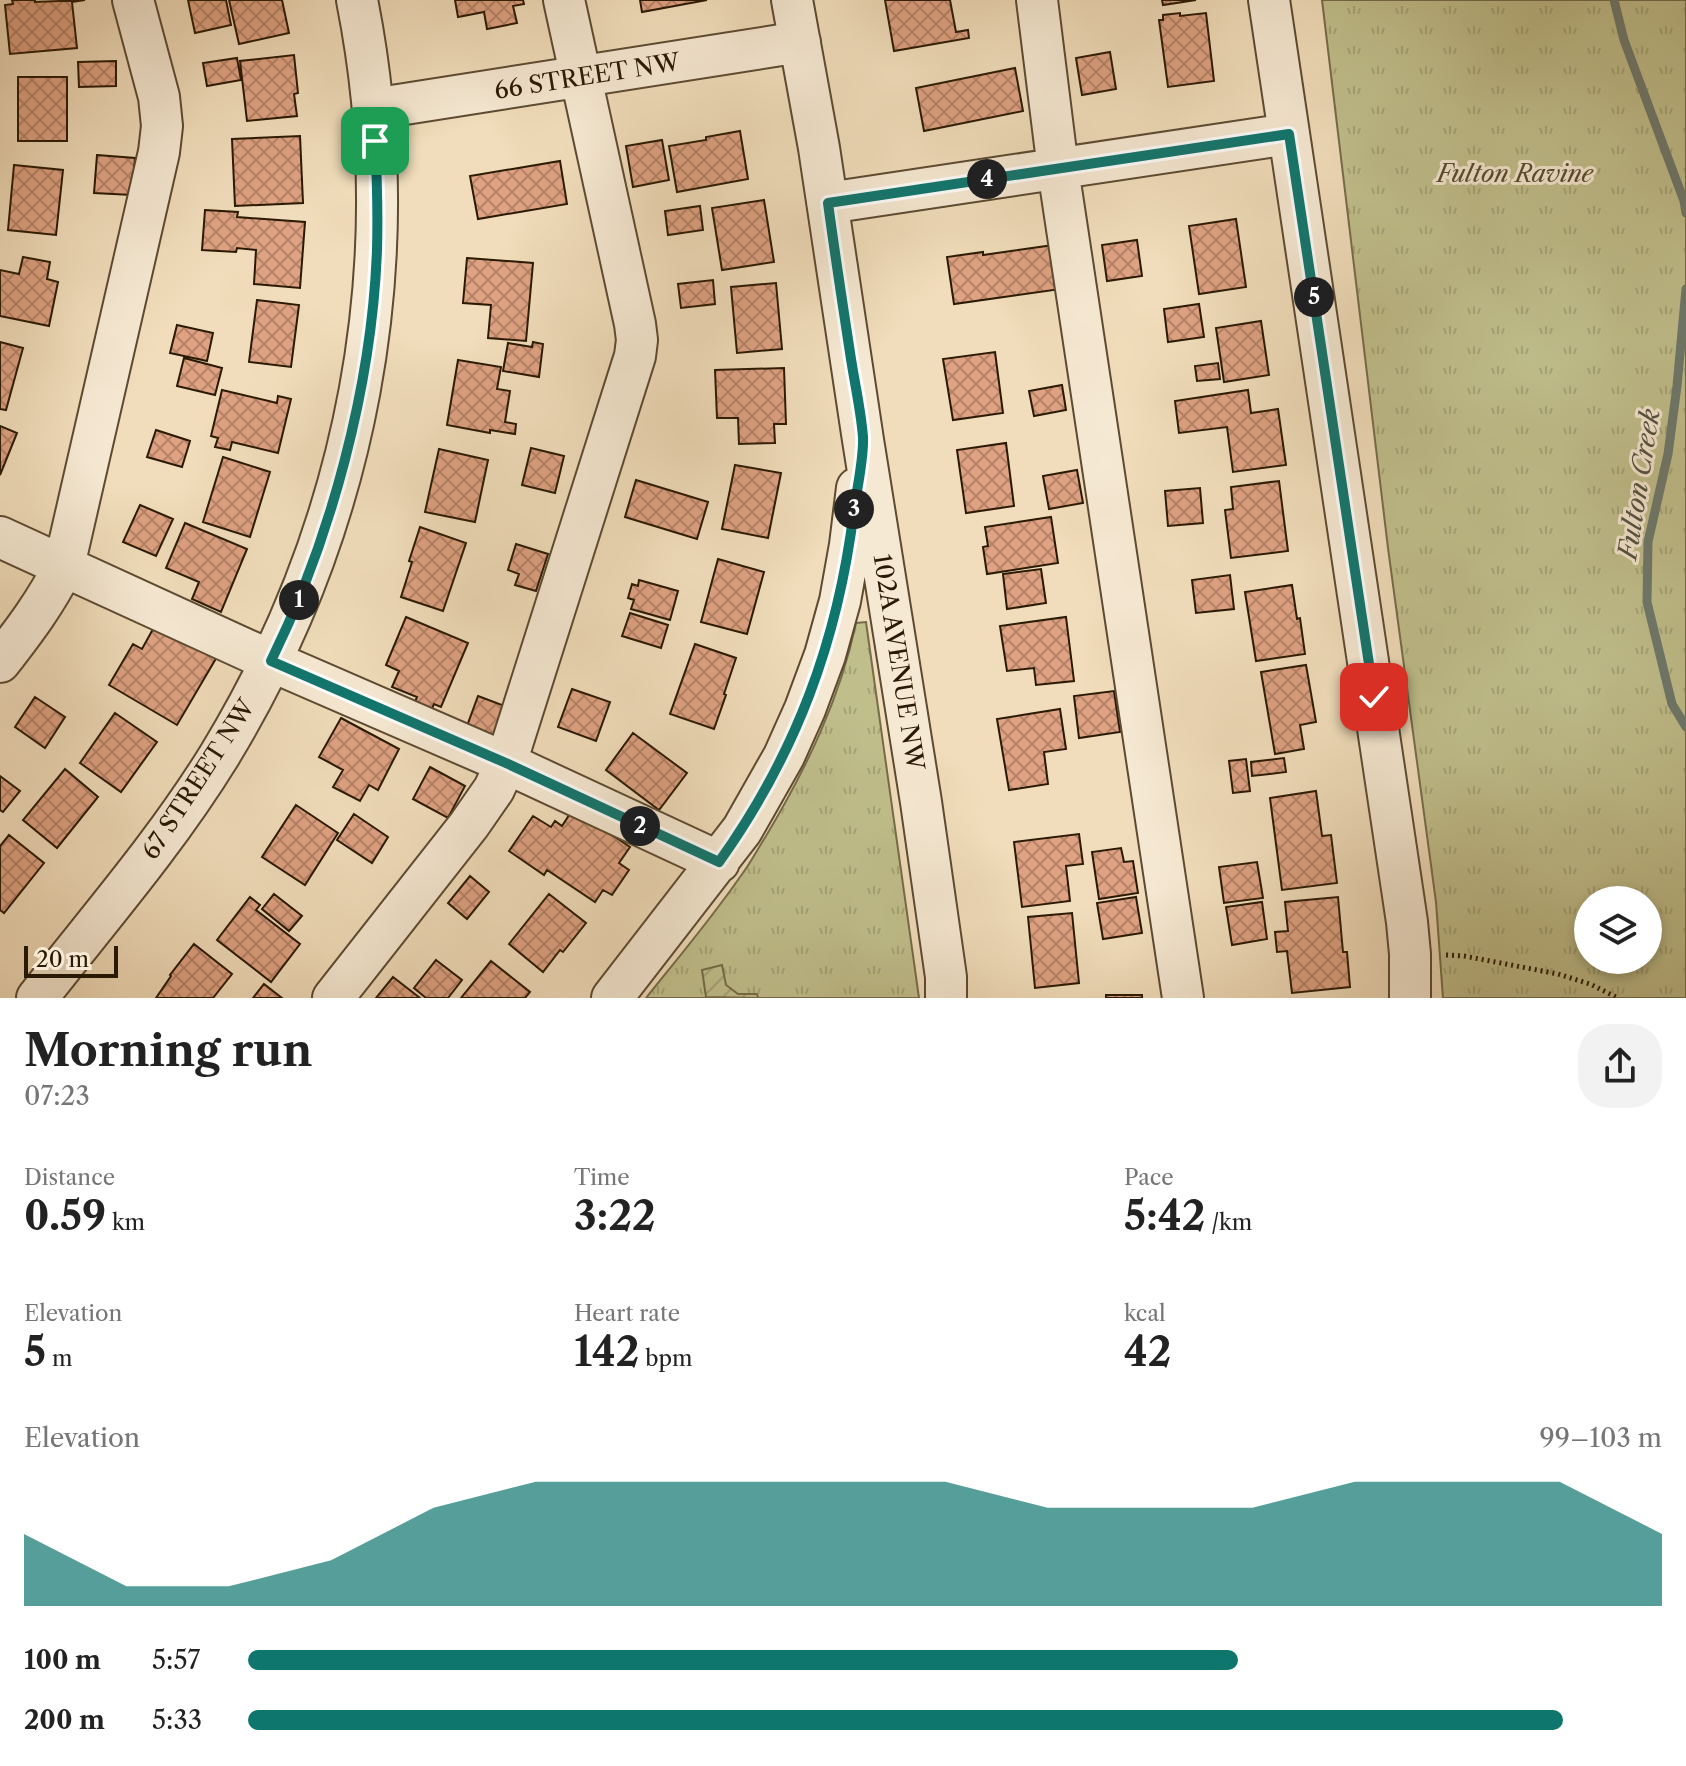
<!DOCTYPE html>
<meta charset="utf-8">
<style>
body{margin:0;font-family:"Libre Caslon Text",serif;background:#f2f2f2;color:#222;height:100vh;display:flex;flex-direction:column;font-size:30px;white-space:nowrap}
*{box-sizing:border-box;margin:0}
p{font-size:26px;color:#767676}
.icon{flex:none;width:44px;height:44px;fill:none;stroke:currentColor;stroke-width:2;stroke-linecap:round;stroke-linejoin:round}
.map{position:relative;height:998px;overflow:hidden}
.side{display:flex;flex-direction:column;background:#fff;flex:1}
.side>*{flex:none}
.tools{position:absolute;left:1574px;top:886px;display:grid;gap:16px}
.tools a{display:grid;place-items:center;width:88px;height:88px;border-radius:50%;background:#fff;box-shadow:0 4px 12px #0003;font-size:40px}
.scale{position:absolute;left:24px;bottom:20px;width:94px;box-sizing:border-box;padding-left:8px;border:4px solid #2a1903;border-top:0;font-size:22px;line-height:28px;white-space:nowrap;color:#2a1903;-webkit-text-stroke:6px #f6e9d3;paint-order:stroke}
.pin{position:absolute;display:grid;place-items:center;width:68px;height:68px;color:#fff;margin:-34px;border-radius:16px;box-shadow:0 4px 12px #0006}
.km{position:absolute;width:40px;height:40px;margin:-20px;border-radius:50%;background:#222;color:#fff;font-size:22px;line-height:40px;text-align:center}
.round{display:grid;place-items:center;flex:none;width:84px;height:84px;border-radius:32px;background:#f2f2f2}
.overview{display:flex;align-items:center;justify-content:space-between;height:136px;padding:0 24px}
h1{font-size:44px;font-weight:800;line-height:60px}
.metrics{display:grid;grid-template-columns:repeat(3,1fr);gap:12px;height:136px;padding:8px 24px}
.metrics div{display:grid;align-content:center}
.metrics b{font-size:40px;font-weight:800}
.metrics small{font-size:22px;font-weight:400}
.metrics p{font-size:22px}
.chart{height:224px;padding:16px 24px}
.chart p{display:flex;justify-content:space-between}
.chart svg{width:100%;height:144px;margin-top:8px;fill:#0f766e;opacity:.7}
ul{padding:0 24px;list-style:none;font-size:26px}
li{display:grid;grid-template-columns:128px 96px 1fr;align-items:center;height:60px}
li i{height:20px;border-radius:10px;background:#0f766e}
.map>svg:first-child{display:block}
</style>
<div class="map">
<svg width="1686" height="998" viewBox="0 0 1686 998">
<defs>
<pattern id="park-tufts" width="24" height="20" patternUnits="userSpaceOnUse" patternTransform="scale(2)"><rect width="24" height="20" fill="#c0bf8c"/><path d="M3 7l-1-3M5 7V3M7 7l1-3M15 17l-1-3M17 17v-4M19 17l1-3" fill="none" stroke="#a5a477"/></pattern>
<pattern id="garden-furrows" width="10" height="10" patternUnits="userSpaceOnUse" patternTransform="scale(2)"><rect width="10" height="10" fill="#c0bf8c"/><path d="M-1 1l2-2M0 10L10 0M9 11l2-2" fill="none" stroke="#a5a477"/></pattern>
<pattern id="building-cross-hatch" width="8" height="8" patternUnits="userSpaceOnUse" patternTransform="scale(2)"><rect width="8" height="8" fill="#dfa282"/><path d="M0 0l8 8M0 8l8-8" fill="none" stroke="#b58368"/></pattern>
</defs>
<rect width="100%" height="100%" fill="#f1ddbb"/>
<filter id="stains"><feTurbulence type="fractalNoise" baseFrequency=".0025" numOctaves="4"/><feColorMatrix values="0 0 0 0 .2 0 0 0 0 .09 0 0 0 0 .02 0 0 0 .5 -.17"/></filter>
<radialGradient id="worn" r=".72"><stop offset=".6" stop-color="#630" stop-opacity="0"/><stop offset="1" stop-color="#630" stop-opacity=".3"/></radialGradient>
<path fill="url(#park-tufts)" stroke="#756c48" stroke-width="2" fill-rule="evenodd" d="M1322,0H1686V998H1443L1436,902L1388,548ZM1648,900V960H1588V900Z
M866,622L919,998H646C678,958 711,919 740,877C750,864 757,850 766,836C806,769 840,699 856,623Z"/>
<path fill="url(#garden-furrows)" stroke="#756c48" stroke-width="2" d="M722,965L726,985L738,994H757L758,998L706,997L702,970Z"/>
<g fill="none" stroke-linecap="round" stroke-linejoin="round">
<path stroke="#6e7a6e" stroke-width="9" d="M1614,0L1624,40L1684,201L1686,213
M1686,289L1677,386L1668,454L1648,542L1647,602L1672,704L1686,727"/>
</g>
<path fill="url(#building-cross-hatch)" stroke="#2a1903" stroke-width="2" d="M12,0H35V2L85,0L72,2L77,48L10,54L5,5L13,4Z
M188,0H226L231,25L195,33Z
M229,0H282L289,33L239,44Z
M455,0H523L524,4L513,6L517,23L487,29L484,12L458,17Z
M640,0H707L642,12Z
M885,0H950L956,32L968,30L969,38L894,51Z
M1162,0H1196L1163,5Z
M1180,13V16L1206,13L1214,81L1168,87L1159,20H1163V15Z
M1110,52L1116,89L1082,95L1076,58Z
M294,55L298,93L294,94L297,116L247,121L240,61Z
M237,58L241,80L207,86L203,63Z
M116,61V86L79,87L78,62Z
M1015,68L1023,111L924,131L916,88Z
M18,77H67V141H18Z
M740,131L748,179L677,192L669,146L706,140V137Z
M300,136L303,203L235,206L232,139Z
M662,140L669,180L633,187L626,146Z
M97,155L135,158L132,195L94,193Z
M560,161L567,204L478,219L470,176Z
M14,165L63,170L56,235L8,230Z
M764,200L774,262L722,270L712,208Z
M700,206L703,230L668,235L665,211Z
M205,210L238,212L237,217L305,222L300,288L254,284L256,250L237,248L236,252L202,250Z
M1236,219L1246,287L1199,294L1189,226Z
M1137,240L1142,276L1107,281L1102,245Z
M1061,244L1068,288L954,304L947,257L983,252V255Z
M23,257L50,262L47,279L58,282L49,326L0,316V270L19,274Z
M467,258L533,263L526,341L488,338L491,305L463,303Z
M713,280L715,304L681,308L678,284Z
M776,283L782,349L737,353L731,287Z
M257,300L299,305L291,367L249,362Z
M1199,304L1204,337L1168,342L1164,309Z
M1261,321L1269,375L1224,382L1216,328Z
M177,325L213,333L207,361L170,353Z
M0,342L23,348L6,410L0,409Z
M533,342L543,344L539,377L503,371L508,343L532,347Z
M995,352L1003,413L953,420L943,359Z
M184,358L222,368L215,395L177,386Z
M458,360L501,367L497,389L510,391L505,422L516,424L515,434L490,430V433L447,425Z
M1218,363L1220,379L1197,381L1195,366Z
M784,368L786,424H774L775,443L739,444L738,418H717L715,370Z
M1062,385L1066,410L1034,416L1029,391Z
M222,390L277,403L278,396L291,399L278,453L232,442L230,450L215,447L218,438L211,436Z
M1248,390L1251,413L1278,409L1286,465L1233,472L1227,427L1179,433L1175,401Z
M0,426L17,433L0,475Z
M156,430L190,441L182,467L147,457Z
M1006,443L1014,506L966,513L957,450Z
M531,448L564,456L555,493L522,485Z
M439,449L488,460L475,522L425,512Z
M223,457L270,472L250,537L203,522Z
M735,465L781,473L768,538L722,529Z
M1077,470L1083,503L1049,509L1043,476Z
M636,480L708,502L697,539L625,517Z
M1279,481L1288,551L1231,558L1225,510L1233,509L1231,487Z
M1200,488L1203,523L1168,526L1165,491Z
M140,505L173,519L156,556L123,542Z
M1051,517L1058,563L987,574L983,547L988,546L985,527Z
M185,523L247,549L221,612L192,599L199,582L166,568Z
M420,527L466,543L443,611L401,597L412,562L409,561Z
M516,544L548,554L536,591L515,585L519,574L508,570Z
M718,559L764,572L747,634L701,622Z
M1041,569L1046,603L1007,609L1003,574Z
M1230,575L1234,609L1196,613L1192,580Z
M639,580L678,591L670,620L631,609L634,600L628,598L632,584L638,586Z
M1292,585L1297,619L1300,618L1305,654L1256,661L1245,592Z
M630,613L668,625L661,648L622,636Z
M406,617L468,643L441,707L434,704L431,711L414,704L417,697L392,687L399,671L386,665Z
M1066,617L1074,681L1036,685L1034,668L1007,671L1000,626Z
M158,620L218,655L177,725L109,685L133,644L142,649Z
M695,644L736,658L724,694L726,695L714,729L670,714Z
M1306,665L1316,722L1300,725L1304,749L1275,754L1261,672Z
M572,689L610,702L596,741L558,727Z
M1114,691L1120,732L1079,738L1074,696Z
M478,696L510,708L498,738L467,726Z
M35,697L65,717L45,748L15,727Z
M1060,709L1066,749L1044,752L1048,784L1009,790L997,719Z
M115,713L157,742L121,792L80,763Z
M341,718L399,749L378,790L369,785L360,801L333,787L343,770L319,757Z
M633,733L687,773L659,810L606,770Z
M1284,758L1286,772L1252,776L1251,762Z
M1246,759L1250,791L1233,793L1229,761Z
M430,767L465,786L448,818L413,799Z
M65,769L98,797L57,848L23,820Z
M0,776L20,791L3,812L0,810Z
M1316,791L1322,836L1331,835L1337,883L1282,890L1270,798Z
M296,805L338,833L305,885L262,857Z
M573,809L630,847L619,863L629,870L612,895L603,890L595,902L547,870L544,875L509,851L533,816L551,827L555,821L562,826Z
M354,814L388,837L372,863L337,840Z
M1079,834L1083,864L1066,866L1070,901L1022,907L1014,842Z
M9,835L44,863L4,913L0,910V846Z
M1121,848L1124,862L1133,861L1138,893L1099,899L1092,852Z
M1257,862L1263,898L1224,903L1219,867Z
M470,876L489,892L467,919L448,903Z
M274,894L302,916L289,931L262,909Z
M549,894L586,923L563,952L560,950L543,972L509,944Z
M250,897L260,905L256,910L300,944L271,982L217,940Z
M1136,897L1142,933L1103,939L1097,903Z
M1338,897L1343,952H1347L1350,987L1292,993L1287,951L1277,952L1275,932L1288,931L1285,902Z
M1262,902L1267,939L1232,945L1226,907Z
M1072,913L1079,983L1035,988L1028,917Z
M194,944L232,974L213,998H156L171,976L170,975Z
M436,960L462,980L448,998H426L414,988Z
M491,961L530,992L525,998H461Z
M393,977L420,998H376Z
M264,984L282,998H253Z
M1106,995H1142V998H1106Z"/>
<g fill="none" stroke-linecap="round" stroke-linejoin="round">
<defs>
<path id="minor" d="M792,0L819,148L863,440L921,802L946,977V998
M1037,0L1058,169L1183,998
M1269,0L1407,922L1410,954V998
M373,109L800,42
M828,203L1289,134
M0,537L271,661L506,763L719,862
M0,662C25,630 46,602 64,566L159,152L162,126L159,97L133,0
M37,998C99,919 166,842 219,756C358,528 409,262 357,0
M333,998L469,825L494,789L506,763L635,356L637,340L635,324L564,0
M612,998L742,830L784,756L805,709L825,655L840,601L850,545L857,488"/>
</defs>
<use href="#minor" stroke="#5c4a31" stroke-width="44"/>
<path stroke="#2a1903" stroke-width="5" stroke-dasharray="2 4" stroke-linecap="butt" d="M1446,955L1464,956L1558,974L1590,984L1618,998"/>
<use href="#minor" stroke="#f6e9d3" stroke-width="40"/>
</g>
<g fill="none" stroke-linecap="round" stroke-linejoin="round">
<defs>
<path id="route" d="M375,141C377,177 378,214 377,250C372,386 331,539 271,661L506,763L719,862C796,754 838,641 854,510C857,488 864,458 863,437C861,411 855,385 851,359C843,307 835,255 828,203L1289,134L1374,697"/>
</defs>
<use href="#route" stroke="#fff" stroke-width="16"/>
<use href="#route" stroke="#0f766e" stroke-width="10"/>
</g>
<g text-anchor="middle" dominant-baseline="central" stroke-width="6" stroke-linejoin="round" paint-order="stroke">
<g font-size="24" fill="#2a1903" stroke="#f6e9d3">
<text transform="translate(587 76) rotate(-9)">66 STREET NW</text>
<text transform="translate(899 662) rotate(81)">102A AVENUE NW</text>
<text transform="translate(198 779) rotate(-57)">67 STREET NW</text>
</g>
<g font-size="24" font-style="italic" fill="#574b2c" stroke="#f6e9d3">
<text x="1515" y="173">Fulton Ravine</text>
</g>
<g font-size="26" font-style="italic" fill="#525241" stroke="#f6e9d3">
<text transform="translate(1639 484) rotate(-81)">Fulton Creek</text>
</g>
</g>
<rect width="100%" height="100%" filter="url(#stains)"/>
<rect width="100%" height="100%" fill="url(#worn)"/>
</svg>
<div class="tools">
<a><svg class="icon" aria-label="layers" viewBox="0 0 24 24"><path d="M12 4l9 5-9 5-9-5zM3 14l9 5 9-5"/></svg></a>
</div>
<div class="scale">20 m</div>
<div class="pin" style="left:375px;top:141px;background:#1e9e55"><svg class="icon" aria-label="arrive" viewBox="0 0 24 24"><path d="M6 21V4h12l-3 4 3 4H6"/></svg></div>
<div class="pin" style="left:1374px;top:697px;background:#d93025"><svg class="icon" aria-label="check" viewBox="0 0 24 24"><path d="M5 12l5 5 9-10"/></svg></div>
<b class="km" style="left:299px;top:600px">1</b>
<b class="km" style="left:640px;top:826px">2</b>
<b class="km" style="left:854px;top:509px">3</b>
<b class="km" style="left:987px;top:179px">4</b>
<b class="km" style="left:1314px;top:297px">5</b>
</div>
<section class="side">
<div class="overview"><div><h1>Morning run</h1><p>07:23</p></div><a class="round"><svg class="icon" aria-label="share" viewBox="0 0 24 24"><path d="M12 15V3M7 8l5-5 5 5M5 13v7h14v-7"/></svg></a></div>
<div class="metrics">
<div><p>Distance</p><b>0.59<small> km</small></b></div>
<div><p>Time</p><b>3:22</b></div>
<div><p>Pace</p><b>5:42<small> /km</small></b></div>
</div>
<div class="metrics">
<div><p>Elevation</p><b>5<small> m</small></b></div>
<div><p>Heart rate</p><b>142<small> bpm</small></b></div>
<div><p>kcal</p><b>42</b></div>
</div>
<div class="chart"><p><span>Elevation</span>99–103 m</p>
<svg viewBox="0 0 160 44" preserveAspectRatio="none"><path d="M0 44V22L10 38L20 38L30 30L40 14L50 6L60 6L70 6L80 6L90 6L100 14L110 14L120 14L130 6L140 6L150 6L160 22V44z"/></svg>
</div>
<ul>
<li><b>100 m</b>5:57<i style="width:70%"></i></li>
<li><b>200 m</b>5:33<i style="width:93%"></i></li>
</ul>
</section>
